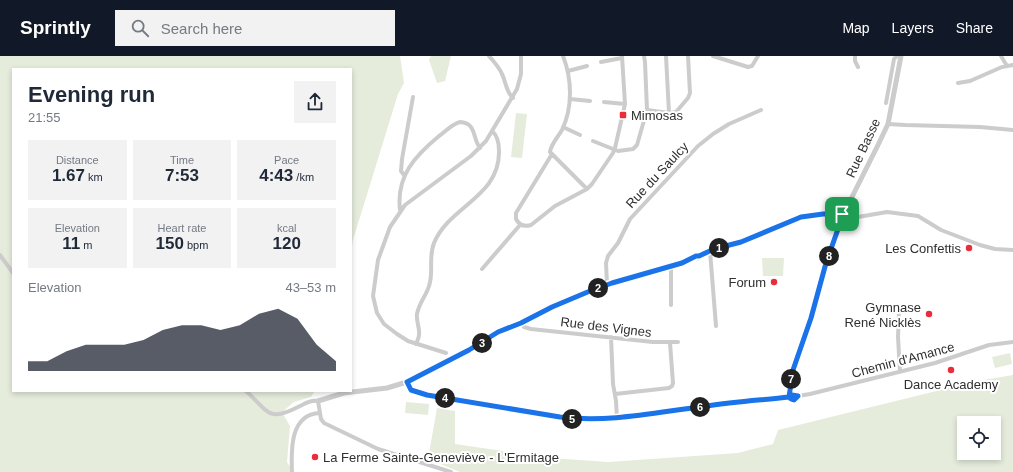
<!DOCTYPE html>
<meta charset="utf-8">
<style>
body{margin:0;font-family:Arial,sans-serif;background:#f2f2f3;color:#1f2937;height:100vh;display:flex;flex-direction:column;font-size:15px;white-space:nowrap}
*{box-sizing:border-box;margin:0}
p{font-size:13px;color:#747a83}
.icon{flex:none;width:22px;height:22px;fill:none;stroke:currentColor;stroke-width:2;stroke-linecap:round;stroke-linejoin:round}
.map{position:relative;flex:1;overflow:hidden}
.panel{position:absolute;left:12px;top:12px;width:340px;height:324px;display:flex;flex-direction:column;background:#fff;border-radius:0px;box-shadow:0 2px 6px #0003}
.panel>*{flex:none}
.buttons{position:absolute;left:957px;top:360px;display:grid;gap:8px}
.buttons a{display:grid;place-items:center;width:44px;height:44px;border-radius:0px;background:#fff;box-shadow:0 2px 6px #0003;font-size:20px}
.pin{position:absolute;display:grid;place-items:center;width:34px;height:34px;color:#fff;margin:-17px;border-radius:8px;box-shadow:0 2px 6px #0006}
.km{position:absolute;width:20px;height:20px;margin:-10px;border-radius:50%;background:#222;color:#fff;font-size:11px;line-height:20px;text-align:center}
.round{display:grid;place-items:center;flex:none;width:42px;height:42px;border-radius:0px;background:#f2f2f3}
.overview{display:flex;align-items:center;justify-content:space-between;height:68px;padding:0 16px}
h1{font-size:22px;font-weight:800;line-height:30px}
.stats{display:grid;grid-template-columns:repeat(3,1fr);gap:6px;height:68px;padding:4px 16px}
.stats div{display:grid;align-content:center;border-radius:0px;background:#f2f2f3;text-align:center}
.stats b{font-size:17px;font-weight:800}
.stats small{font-size:11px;font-weight:400}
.stats p{font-size:11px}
.chart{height:112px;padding:8px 16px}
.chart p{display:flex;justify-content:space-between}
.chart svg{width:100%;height:72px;margin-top:4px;fill:#111827;opacity:.7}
header{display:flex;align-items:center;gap:24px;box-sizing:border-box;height:56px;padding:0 20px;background:#111827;color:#fff}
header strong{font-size:19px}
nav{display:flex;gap:22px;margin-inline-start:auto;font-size:14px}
.search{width:280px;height:36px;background:#f2f2f3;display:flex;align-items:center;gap:10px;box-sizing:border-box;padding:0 14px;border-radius:0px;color:#747a83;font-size:15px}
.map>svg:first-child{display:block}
</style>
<header>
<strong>Sprintly</strong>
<div class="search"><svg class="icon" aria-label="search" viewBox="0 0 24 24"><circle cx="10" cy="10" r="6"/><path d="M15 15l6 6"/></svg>Search here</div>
<nav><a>Map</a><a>Layers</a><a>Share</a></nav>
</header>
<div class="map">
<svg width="1013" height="416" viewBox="0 0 1013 416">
<rect width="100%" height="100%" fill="#fff"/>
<path fill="#e5ecdc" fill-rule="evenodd" d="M0,0H400L404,27L398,38L353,184L351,196V13H13V335H315L311,341L294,346L282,356L290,370L287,406L293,416H0Z
M431,0H451L445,25L437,27L429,4Z
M516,57L527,58L522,102L511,101Z
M762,202H784L783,220H763Z
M1010,297L1012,308L995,312L992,301Z
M1013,319V416H460L428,403L437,352L455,355V388L551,402L608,406L738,397L773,388L778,374L977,325ZM964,367H994V397H964Z
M406,346L429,348L428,359L405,357Z"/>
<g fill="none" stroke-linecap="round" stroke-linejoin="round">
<path stroke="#ccc" stroke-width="4" d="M489,0C494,6 499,11 502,18C506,26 506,36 513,42
M563,0C572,23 573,51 562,74C558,81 551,88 550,96L587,133
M666,0L669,57
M713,0L748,11L752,10L758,0
M855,0V5L858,11
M1001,0L1007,10
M601,6L622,2
M568,15L587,10
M958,27L970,25L1002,11L1013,9
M570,43L590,45
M604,46L625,48
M886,47L894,3L897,0
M647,54L669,57L676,56L688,42L690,37L688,0
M888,68L905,69L980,71L1013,74
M563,71L580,79
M593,85L618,95L633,93L637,89L647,54L645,6L644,0
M552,98L516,157V163C519,169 524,171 531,169L555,150L587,133L592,128L613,97L615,92L625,48L622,0
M404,119L401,115L402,103L413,41
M400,154C396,120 415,100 439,80C446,75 452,68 460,66C477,67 472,82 480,92
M710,195L716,270
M0,199L13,217
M482,213L520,169
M607,228L606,207L608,200L618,187L630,163L698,90L713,78L729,68L761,54
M671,249V210
M521,267L524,271L531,273L653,286H678
M611,281L613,328L616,345L617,363
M416,288C417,285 419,282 419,279C420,272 416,265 417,258C419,247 426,240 429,230C434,216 428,202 434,187C449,150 500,141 499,95C499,87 498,80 492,75
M446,297L408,285L397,278L384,268L377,257L373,240L378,204L390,171L405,149L471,100L486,85L517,33L521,18V0
M900,316L898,281L899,254L901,250
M407,326L411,334L427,339L560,361C610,367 657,356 707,350C734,346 762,344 789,341L792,339L798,340L810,338L935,307L989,289L1013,286
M246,335C269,356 268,367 300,350C306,347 311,344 318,345
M615,338L669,332L672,330L673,327L670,287
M789,341L793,314L811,262L826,207L843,159L858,161L887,156L918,160L941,174L980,189L995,193L1013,194
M789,341L793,344L798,340
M318,345L321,363L324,367L378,393L451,416
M292,416C291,394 290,358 320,357"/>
<path stroke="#ccc" stroke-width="5" d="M698,202L714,193L741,186L801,161L823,158L843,159L878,89L888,68L901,0
M318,345L344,337L387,332L407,326L469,294L498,276L521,267L552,251L607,228L650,217L682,207L696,200L699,201"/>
</g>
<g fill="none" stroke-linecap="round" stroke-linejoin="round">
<defs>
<path id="route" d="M842,158H823L801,161L741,186L714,193L699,200H696L682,207L612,227L590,235L552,251L521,267L498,276L469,294L407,326L411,334L427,339L560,361C610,367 657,356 707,350C734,346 762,344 789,341L792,339L798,340L794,344L791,343L789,341L793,314L811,262L826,207L843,159L842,158"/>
</defs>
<use href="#route" stroke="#fff" stroke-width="8"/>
<use href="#route" stroke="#1a73e8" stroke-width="5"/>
</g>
<g fill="#e92d3b" stroke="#fff" stroke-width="1.5">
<rect x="619" y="55" width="8" height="8" rx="2"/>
<circle cx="969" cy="192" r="4"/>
<circle cx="774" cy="226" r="4"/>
<circle cx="929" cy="258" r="4"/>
<circle cx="951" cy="314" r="4"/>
<circle cx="315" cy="401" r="4"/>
</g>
<g text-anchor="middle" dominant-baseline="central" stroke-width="4" stroke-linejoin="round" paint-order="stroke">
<g font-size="13" fill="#2f2f2f" stroke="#fff" text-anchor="end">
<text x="631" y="59" text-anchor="start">Mimosas</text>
<text x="961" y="192">Les Confettis</text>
<text x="766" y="226">Forum</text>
<text x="921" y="251">Gymnase<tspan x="921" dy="15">René Nicklès</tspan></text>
<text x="951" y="328" text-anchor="middle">Dance Academy</text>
<text x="323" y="401" text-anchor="start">La Ferme Sainte-Geneviève - L'Ermitage</text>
</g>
<g font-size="13" fill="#2f2f2f" stroke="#fff">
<text transform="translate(863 92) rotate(-65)">Rue Basse</text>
<text transform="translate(657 119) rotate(-47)">Rue du Saulcy</text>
<text transform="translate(606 271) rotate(7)">Rue des Vignes</text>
<text transform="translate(903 304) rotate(-15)">Chemin d'Amance</text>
</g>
</g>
</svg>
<div class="buttons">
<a><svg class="icon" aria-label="locate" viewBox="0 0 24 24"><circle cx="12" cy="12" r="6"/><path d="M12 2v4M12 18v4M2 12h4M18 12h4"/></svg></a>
</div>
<div class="pin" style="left:842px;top:158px;background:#1e9e55"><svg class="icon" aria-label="arrive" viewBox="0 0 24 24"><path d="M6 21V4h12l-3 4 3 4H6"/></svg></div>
<b class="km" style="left:719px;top:192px">1</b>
<b class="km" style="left:598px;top:232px">2</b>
<b class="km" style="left:482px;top:287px">3</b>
<b class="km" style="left:445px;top:342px">4</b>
<b class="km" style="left:572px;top:363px">5</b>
<b class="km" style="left:700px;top:351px">6</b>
<b class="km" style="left:791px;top:323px">7</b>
<b class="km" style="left:829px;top:200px">8</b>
<section class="panel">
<div class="overview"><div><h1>Evening run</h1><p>21:55</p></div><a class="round"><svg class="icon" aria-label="share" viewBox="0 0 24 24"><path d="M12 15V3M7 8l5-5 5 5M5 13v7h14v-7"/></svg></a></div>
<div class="stats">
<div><p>Distance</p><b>1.67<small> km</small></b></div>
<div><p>Time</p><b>7:53</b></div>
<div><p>Pace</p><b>4:43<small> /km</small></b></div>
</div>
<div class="stats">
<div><p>Elevation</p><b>11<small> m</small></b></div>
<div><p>Heart rate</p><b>150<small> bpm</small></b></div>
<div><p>kcal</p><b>120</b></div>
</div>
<div class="chart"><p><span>Elevation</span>43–53 m</p>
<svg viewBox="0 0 160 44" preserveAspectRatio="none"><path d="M0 44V38L10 38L20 32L30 28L40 28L50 28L60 25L70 19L80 16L90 16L100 19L110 16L120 9L130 6L140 12L150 28L160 38V44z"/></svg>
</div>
</section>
</div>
